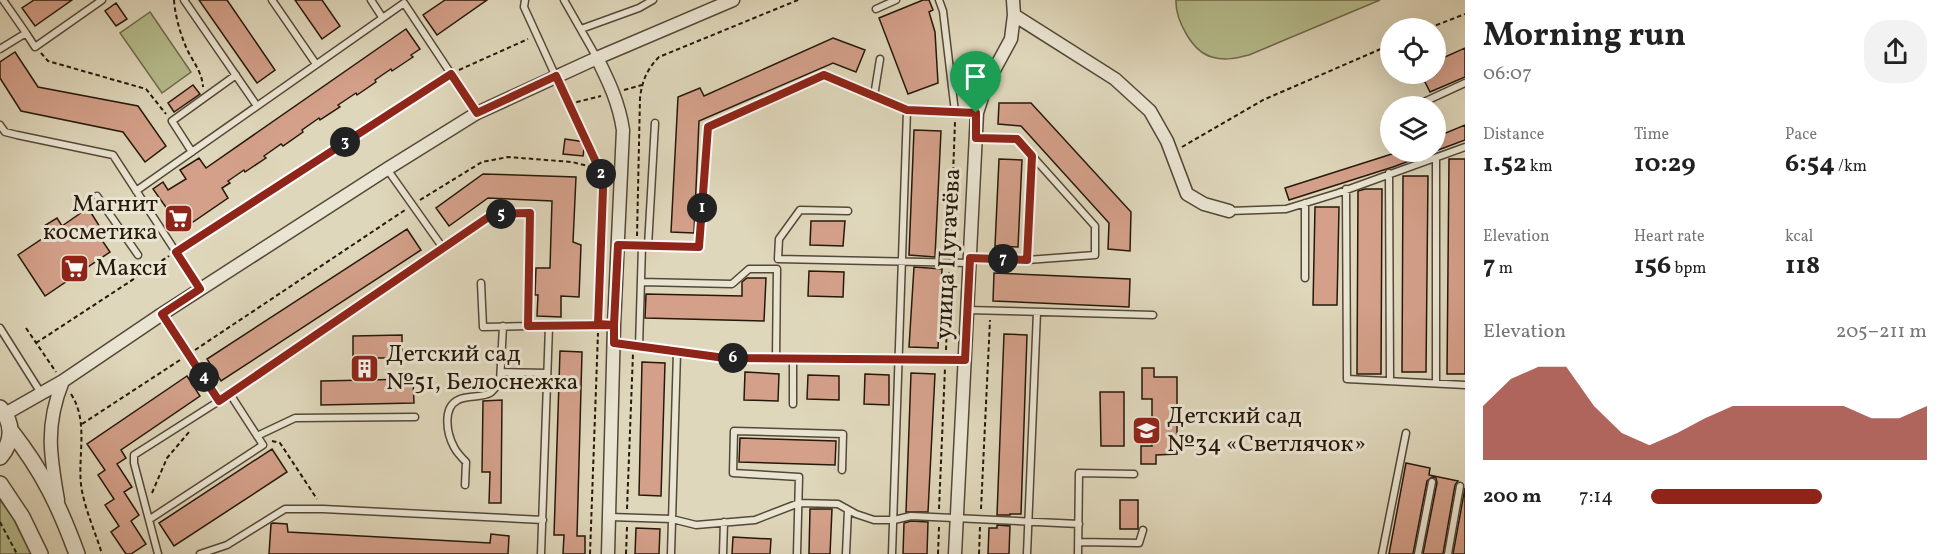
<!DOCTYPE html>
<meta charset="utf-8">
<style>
body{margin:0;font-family:Vollkorn,serif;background:#f2f2f2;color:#222;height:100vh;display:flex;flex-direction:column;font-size:22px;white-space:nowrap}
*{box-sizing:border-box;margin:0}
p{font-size:20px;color:#767676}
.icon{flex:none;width:33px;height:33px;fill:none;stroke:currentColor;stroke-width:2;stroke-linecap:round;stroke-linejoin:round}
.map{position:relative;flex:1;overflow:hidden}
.sheet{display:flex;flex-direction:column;background:#fff;width:480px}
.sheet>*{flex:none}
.fabs{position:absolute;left:1380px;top:18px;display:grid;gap:12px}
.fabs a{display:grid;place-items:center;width:66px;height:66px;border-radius:50%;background:#fff;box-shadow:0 6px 24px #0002;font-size:30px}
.pin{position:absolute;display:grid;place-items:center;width:51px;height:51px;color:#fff;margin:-62px -26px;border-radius:50% 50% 50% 0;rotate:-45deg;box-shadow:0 0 6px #0007}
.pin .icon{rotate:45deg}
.km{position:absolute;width:30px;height:30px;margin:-15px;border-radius:50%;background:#222;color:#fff;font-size:16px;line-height:30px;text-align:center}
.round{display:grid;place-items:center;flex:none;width:63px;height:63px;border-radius:24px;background:#f2f2f2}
.summary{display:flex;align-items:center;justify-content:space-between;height:102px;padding:0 18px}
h1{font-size:33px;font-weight:700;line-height:45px}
.stats{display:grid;grid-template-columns:repeat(3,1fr);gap:9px;height:102px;padding:6px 18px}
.stats div{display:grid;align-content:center}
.stats b{font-size:26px;font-weight:700}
.stats small{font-size:16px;font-weight:400}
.stats p{font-size:16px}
.chart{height:168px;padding:12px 18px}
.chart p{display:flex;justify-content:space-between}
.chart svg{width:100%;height:108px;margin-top:6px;fill:#8f2418;opacity:.7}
ul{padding:0 18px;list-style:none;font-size:20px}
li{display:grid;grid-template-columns:96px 72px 1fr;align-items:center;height:45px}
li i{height:15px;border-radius:8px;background:#8f2418}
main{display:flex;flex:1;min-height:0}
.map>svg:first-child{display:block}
</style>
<main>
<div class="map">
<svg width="1465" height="554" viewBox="0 0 1465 554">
<rect width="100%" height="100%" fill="#dfd7bb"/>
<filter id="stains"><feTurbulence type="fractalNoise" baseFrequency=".00333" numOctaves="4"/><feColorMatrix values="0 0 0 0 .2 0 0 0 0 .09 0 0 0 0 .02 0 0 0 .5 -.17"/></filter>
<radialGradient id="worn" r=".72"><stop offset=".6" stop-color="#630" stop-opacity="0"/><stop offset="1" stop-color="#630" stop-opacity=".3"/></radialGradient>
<path fill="#b6bd8d" stroke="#6e6a4c" stroke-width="1.5" d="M1176,0H1380L1249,55C1237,58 1225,61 1212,57C1192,52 1175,19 1176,0Z
M150,12L191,72L162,93L120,33Z
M0,500L13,518L31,554H0Z"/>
<path fill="#d4a08a" stroke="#26180a" stroke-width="1.5" d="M34,0H72L35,26L22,8Z
M199,0H227L275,70L257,83Z
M295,0H322L340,26L322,39Z
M445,0H487L437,35L423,15Z
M923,0H929L933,10L929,12L935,32L938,83L908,94L879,18Z
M116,3L127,19L116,26L105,11Z
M406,29L420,49L411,55L413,57L392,71L391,69L375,80L376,82L357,95L356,93L338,105L340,107L320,120L319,118L302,130L303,132L283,146L281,144L264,156L266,158L245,172L244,170L228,181L230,183L222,188L228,198L193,222L175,220L153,189L163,182L168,190L186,179L180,170L199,158L206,168Z
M833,38L865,50L856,72L833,63L699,121L694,233L671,232L678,97L700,88L704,96Z
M1465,48V77L1430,92L1421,74H1436V61Z
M15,52L38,87L138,106L166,146L145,162L123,132L21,111L0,78V62Z
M193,85L200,94L174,112L168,103Z
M999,103H1031L1131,212L1130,251L1108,249L1109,223L1021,126L998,124Z
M1465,125V140L1393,167L1289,200L1285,188L1398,152H1436V137Z
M914,130L941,131L935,257L909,255Z
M565,139L585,142L583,156L563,154Z
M999,159L1022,160L1018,247L995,246Z
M1449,159H1465V374H1447Z
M483,174L576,177L573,242L581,245L579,297L561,296V317L537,316L538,295H535L536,268H550L552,201L488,198L449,226L436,208Z
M1403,176H1428L1426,372H1402Z
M1365,189H1382L1381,374H1357L1358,191Z
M1315,207H1339L1337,305H1313Z
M88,208L100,227L95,230L110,252L45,296L18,255L49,234L44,226L57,218L62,226Z
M811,221H845L843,246L810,245Z
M407,229L421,250L221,381L207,359Z
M914,267L942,269L938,348L909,347Z
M809,271L844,272L843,297L808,296Z
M994,273L1130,279L1129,307L993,301Z
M747,278H766L764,321L645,318L646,294L742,296V282Z
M1004,334L1027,335L1021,514H1010V515H997Z
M402,335V358H353V336Z
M560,351L582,352L577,536H585V554H563L564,535H554Z
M642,362L665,363L661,496L639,495Z
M1142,368H1154V377H1177V454L1156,455V464H1141V446H1152V399H1142Z
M745,372L779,374L778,401L744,400Z
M911,373L935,374L928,512H906Z
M865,374L889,375V405L864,404Z
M808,375L839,376V400L807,399Z
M187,376L200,396L121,450L126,458L117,464L132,487L124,492L139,515L131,521L146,544L131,554H126L111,532L119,526L105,505L114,499L98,475L105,470L87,444Z
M413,379L414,403L321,405V381Z
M1100,392H1124V446H1101Z
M502,400L501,503H489L490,472H482L483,401Z
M740,438L836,441L835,465L739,462Z
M272,449L287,472L174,546L159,523Z
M1406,463L1430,468L1429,475L1458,481L1455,485L1443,554H1423L1437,483L1436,478L1432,477L1427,481L1413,554H1389Z
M1465,488V554H1453Z
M1120,500H1138V529H1120Z
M810,509H832L830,554H809Z
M911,521L928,522L927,554H903L904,523Z
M273,523L287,524L288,532L490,543L491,534L509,536L508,554H269L271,524Z
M997,525L1010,526L1009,554H988L989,528H997Z
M636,528L660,529L659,554H635Z
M733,537L771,539L770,554H732Z"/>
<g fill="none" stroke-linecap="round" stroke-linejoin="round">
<defs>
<path id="service" d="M184,0L257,106
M272,0L316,64
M371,0L382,17
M525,0L524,7L556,77
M564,0L597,58
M876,9L896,0
M581,29L639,8L653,0
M26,33L35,47L102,0
M0,49L26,33L3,0
M874,96L880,59
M1426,101L1465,83
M955,112L977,113
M0,125L5,132L17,135L113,155L200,289
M976,138L1017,139L1095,226V255L1027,260
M192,152L172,121L236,75
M1436,158V383
M387,169L443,248
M1389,173L1390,380
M1346,189L1347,379L1465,385
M136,191L404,3L477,113
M97,196L138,255
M848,211L800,210L779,239L778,259L970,263
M1229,211L1286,209L1338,193L1465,147
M618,245L699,247L708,127L824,75L907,110L955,112L943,11L939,0
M648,246L655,123
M970,258L1027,260L1033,156
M1305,278V203
M641,282L732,284L749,269H777L776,359
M481,283L483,327L528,326
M967,310L1153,315
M162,314L219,401L493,214L530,213L528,326L614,325
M0,328L41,393
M614,343L725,358L965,360
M639,347L642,246
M793,359V404
M501,372L547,373
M257,436L295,418L415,417
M465,485L466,462C462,458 457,453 454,447C447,434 442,408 458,400C467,395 482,398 490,393C494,390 497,385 500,382L503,326
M610,517L672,519L696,525L755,520L799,503L838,504L856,514L874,520H894L911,516L1079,524
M150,519L263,445L230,394
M1079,542L1139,543L1143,530
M158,554L134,463V455L219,401
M200,554L227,545L285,509H323L543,520
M541,554L549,326
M671,554L677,352
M723,554L724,522
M797,554L799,477L733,473L734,431L843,434L842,470
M846,554L848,510
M892,554L907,110
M1027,554L1037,312
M1078,554L1079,473L1134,474
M1382,554L1406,433
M1418,554L1432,482
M1448,554L1460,486"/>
<path id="minor" d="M1014,15L1115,79L1150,111L1167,141L1187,194L1204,204L1229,211
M597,58C609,82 619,103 623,130L614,325L608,554
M5,414L63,381L162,314L387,169L477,113L597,58L733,0
M58,500C50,455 45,425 63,381
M955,554L977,113L986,85L1011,39L1014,15L1013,0"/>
<path id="tertiary" d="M0,408C14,423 13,442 0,457
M11,431C43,472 59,505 77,554
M0,484L22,517L40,554"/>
</defs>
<use href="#service" stroke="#544836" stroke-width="9"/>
<use href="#minor" stroke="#544836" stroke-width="15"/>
<use href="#tertiary" stroke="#544836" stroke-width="18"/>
<path stroke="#26180a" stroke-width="2" stroke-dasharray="4.5 3" stroke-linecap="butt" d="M174,0C175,15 180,33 186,47C192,61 202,71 203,87
M1429,28L1465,14
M41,53L48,61L146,89L166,114
M459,70L528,39
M561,87C577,119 597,153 603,189L599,316
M624,90L642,85
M569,104L601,96
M1182,147L1263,100L1390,45
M420,200L482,162L508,157L572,162L588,166L601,173
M637,236L640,98C642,81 647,69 659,57L798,0
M184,247L444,78
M950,254L955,122
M26,328L56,372
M36,343L169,256
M195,350L405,210
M946,350L949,272
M71,394C90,423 76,460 82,491C86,512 96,534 102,554
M82,424L180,360
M272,441L280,443L317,499
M152,493L167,458L189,432
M627,509L633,353
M939,509L945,368
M981,509L990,320
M0,522L17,554
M590,554L598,333
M626,554L627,527
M938,554L939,527
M979,554L980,527"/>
<use href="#service" stroke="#eae5d3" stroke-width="6"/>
<use href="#minor" stroke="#eae5d3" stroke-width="12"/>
<use href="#tertiary" stroke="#eae5d3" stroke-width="15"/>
</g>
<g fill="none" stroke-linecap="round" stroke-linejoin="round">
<defs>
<path id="route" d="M976,113L907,110L824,75L708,127L699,247L618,245L614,325L598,324L603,189L601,173L556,76L477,113L451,74L176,252L200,289L162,314L219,401L493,214L530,213L528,326L614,325V343L725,358L965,360L970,258L1027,260L1032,156L1017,139L976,138V113"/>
</defs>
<use href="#route" stroke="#fff" stroke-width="12"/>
<use href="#route" stroke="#8f2418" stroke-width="8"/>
</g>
<defs>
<symbol id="supermarket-square" viewBox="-11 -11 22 22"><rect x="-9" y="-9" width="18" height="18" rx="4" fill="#8f2418" stroke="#eae5d3"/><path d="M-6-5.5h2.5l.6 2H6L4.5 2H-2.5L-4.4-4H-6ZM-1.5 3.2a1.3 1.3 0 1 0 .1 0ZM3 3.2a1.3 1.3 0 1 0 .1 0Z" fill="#fff"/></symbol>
<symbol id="building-square" viewBox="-11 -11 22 22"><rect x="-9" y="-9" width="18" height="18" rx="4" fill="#8f2418" stroke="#eae5d3"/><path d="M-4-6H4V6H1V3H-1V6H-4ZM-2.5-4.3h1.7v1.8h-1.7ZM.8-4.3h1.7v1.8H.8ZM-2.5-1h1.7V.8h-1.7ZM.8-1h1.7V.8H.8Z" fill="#fff"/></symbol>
<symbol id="school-square" viewBox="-11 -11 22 22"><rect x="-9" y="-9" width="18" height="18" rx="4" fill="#8f2418" stroke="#eae5d3"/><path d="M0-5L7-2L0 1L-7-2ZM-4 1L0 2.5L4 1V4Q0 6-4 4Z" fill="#fff"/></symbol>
</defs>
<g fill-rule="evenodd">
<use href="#supermarket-square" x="162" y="202" width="33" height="33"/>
<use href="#supermarket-square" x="58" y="252" width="33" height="33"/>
<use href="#building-square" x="348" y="352" width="33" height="33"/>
<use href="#school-square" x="1130" y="414" width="33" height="33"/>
</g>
<g text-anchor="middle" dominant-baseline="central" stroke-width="6" stroke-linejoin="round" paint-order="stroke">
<g font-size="24" fill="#26180a" stroke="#eae5d3" text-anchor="start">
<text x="158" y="205" text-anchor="end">Магнит<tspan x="158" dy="28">косметика</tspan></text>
<text x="95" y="269">Макси</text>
<text x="386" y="355">Детский сад<tspan x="386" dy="28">№51, Белоснежка</tspan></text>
<text x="1167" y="417">Детский сад<tspan x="1167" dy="28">№34 «Светлячок»</tspan></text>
</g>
<g font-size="24" fill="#26180a" stroke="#eae5d3">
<text transform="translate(949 254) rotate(-87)">улица Пугачёва</text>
</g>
</g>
<rect width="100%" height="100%" filter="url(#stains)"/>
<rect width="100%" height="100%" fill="url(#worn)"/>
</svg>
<div class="fabs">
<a><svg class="icon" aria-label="locate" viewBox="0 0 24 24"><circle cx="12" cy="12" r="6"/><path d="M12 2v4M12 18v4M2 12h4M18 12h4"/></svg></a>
<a><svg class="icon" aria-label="layers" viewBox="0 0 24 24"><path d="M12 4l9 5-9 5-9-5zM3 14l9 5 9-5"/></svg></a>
</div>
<div class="pin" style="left:976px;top:113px;background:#1e9e55"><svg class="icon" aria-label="arrive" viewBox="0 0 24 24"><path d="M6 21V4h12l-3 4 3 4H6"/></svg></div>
<b class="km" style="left:702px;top:208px">1</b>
<b class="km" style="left:601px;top:174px">2</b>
<b class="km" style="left:345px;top:142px">3</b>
<b class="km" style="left:204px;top:377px">4</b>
<b class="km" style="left:501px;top:214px">5</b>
<b class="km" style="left:733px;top:358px">6</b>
<b class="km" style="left:1003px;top:259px">7</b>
</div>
<section class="sheet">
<div class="summary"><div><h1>Morning run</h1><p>06:07</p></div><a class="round"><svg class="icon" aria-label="share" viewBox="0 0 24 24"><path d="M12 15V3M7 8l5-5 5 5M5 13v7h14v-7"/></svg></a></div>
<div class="stats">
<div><p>Distance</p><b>1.52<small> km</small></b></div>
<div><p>Time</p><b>10:29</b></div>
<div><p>Pace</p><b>6:54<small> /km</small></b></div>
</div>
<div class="stats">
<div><p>Elevation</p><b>7<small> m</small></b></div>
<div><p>Heart rate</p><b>156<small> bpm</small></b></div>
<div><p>kcal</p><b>118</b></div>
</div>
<div class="chart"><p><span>Elevation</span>205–211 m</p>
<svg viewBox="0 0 160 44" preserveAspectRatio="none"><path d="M0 44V22L10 11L20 6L30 6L40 22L50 33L60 38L70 33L80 27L90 22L100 22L110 22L120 22L130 22L140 27L150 27L160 22V44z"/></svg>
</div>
<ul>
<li><b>200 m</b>7:14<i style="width:62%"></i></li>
</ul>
</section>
</main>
